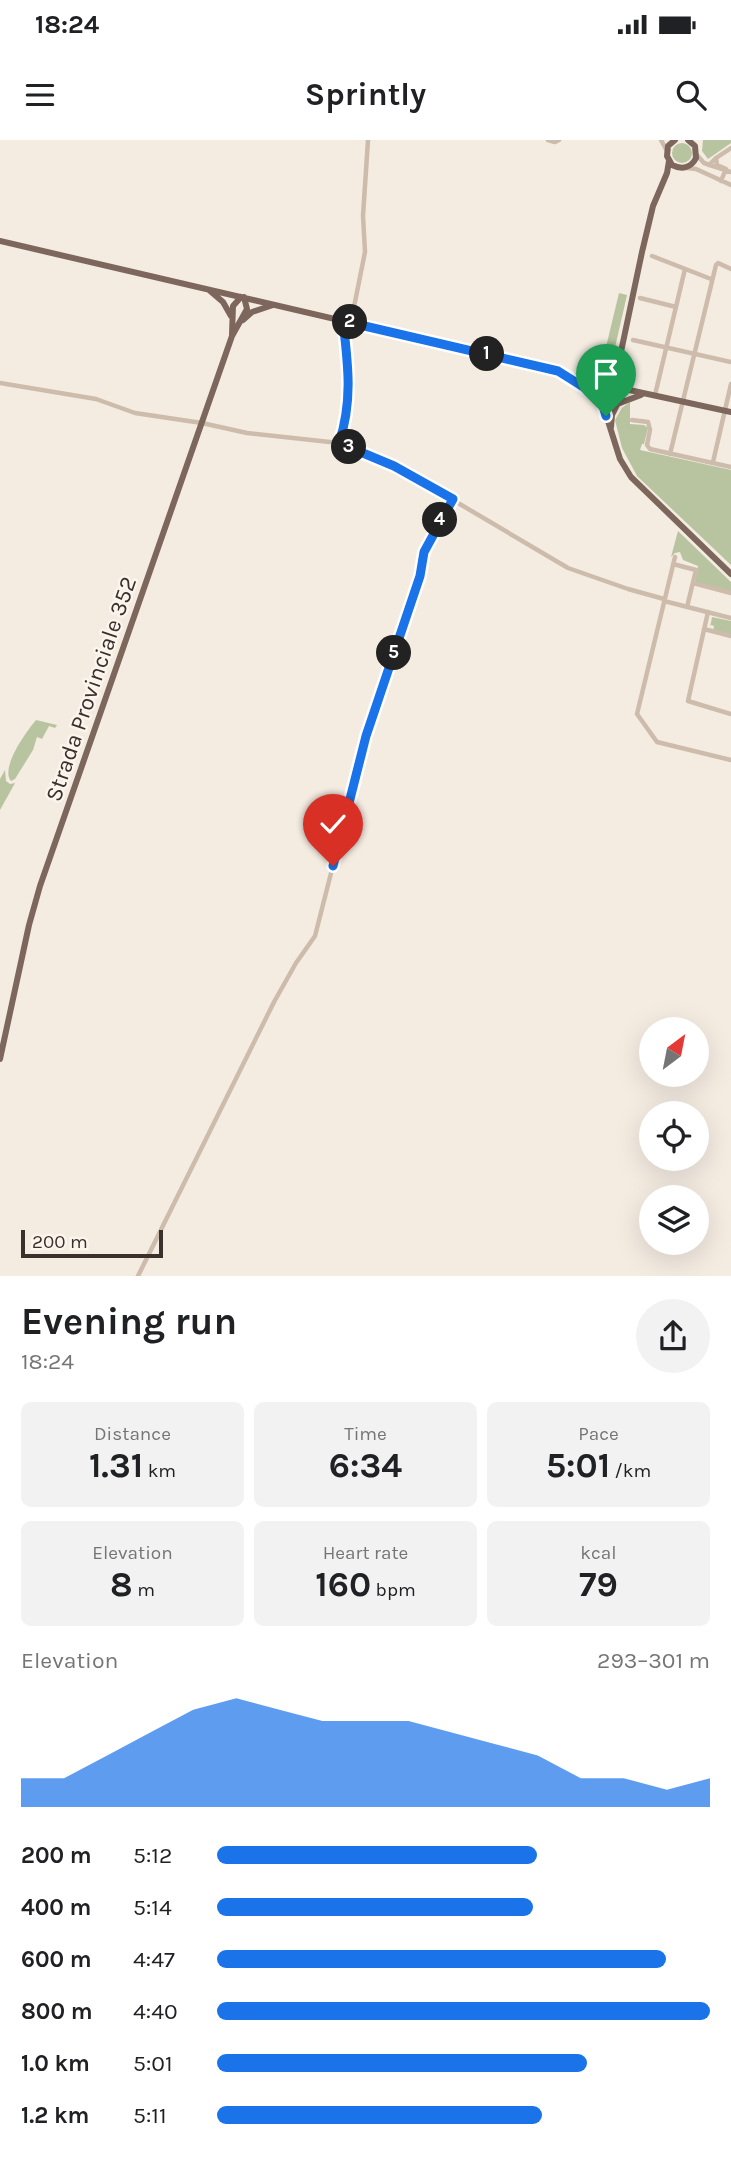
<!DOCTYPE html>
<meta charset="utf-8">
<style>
body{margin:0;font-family:Karla,sans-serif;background:#f2f2f2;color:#202124;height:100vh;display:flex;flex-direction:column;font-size:26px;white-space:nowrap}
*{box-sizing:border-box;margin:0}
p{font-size:23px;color:#757577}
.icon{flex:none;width:38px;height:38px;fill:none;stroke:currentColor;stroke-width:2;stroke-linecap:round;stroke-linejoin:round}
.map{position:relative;height:1136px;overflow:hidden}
.drawer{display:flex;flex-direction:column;background:#fff;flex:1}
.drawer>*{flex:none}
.needle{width:46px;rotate:32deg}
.buttons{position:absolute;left:639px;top:877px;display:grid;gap:14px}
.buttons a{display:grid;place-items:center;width:70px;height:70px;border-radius:50%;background:#fff;box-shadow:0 7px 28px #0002;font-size:35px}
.scale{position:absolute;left:21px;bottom:18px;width:142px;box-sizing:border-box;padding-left:7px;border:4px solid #3b302b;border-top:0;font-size:19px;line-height:24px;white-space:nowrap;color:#3b302b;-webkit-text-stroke:5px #fbf5ee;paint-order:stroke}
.pin{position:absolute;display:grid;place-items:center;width:60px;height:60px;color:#fff;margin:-72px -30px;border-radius:50% 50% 50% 0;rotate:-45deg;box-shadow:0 0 7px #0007}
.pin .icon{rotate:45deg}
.km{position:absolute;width:35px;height:35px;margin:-18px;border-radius:50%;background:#222;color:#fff;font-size:19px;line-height:35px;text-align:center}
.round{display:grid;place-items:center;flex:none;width:74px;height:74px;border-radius:37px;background:#f2f2f2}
.head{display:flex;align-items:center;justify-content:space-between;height:119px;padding:0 21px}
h1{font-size:38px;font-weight:700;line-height:52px}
.metrics{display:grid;grid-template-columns:repeat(3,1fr);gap:10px;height:119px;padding:7px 21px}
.metrics div{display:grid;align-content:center;border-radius:10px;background:#f2f2f2;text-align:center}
.metrics b{font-size:35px;font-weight:700}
.metrics small{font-size:19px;font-weight:400}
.metrics p{font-size:19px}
.chart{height:196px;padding:14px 21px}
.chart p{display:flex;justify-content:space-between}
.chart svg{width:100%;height:126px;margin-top:7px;fill:#1a73e8;opacity:.7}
ul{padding:0 21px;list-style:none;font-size:23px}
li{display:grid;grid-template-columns:112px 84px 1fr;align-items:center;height:52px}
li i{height:18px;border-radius:9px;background:#1a73e8}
.status{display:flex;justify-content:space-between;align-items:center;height:49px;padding:0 35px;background:#fff;direction:ltr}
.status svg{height:19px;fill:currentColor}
header{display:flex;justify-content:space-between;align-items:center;height:91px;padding:0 21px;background:#fff;font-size:32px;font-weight:700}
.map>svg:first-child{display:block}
</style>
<div class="status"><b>18:24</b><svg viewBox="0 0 49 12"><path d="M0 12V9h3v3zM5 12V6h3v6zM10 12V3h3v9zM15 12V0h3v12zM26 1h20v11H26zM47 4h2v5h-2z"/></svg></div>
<header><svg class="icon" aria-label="menu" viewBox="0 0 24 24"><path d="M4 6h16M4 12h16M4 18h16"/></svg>Sprintly<svg class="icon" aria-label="search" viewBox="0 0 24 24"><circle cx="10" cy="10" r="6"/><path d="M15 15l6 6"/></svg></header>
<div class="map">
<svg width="731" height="1136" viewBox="0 0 731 1136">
<rect width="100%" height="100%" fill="#f4ebe1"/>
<path fill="#b8c4a0" d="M703,0H731V3L708,19L702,11Z
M672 13a10 10 0 1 1 20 0a10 10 0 1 1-20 0Z
M619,153L627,155L608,238L599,236Z
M630,262V284L644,285L648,288L644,304H642L640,310L731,330V425L637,336L622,308L615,280L622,268Z
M678,391L731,442V452L695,443L698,426L683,420L680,412L675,413L671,417Z
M712,477L731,481V495L713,491L714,486L711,485L710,488Z
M36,580L57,585L55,588L49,586L42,599L37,597L33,610L15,639L11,641C0,628 26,592 36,580Z
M5,630L6,641L10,644L15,643L0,670V639Z"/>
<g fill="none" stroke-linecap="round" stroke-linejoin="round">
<path stroke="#cdbbac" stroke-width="4.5" d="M548,0L555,2L559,0
M661,0L667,11
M696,14L704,23L731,32
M716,18L731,8
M709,25L716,18L717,25L726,29L721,41
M687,28L696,29L731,45
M652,116L711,139
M640,158L676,167
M351,182L365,112L363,76L368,0
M633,200L731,222
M0,243L96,259L135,273L202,283L247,293L339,303L409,334L568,428L628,449L664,459
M655,255L685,129
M632,280L648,282L650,290L647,305L650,309L731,327
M339,303C353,261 348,224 343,181
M670,314L716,125L718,123L731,129
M713,322L731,244
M675,417L637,574L657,602L731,620
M673,424L696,430L687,467
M693,443L731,453
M664,461L731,478
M708,472L688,561L731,574
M704,489L731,496
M138,1136L274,862L296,823L315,796L366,596L420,436L424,412L453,359"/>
<path stroke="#7d675c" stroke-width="6" d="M675,0L668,6L667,16L672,25C682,30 691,28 696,18L695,6L688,0
M0,101L558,231L604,246
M209,150L223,162L231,176
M243,180L252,172L273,165
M232,194L233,166L241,157
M575,240L600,259
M600 255a11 11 0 1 1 22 0a11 11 0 1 1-22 0Z
M618,246V226L642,112L653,66L667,33L669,21
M620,248L731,272
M602,262L620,319L631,337L731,434
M620,263L641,255
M611,287L612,275L617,265
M0,919L29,785L40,746L232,196L247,169L244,157"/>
</g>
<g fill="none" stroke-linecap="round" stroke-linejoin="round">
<defs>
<path id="route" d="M333,726L366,596L420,436L424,412L453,359L394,326L339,303C353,261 348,224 343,181L558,231L596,255L602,262L606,276"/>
</defs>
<use href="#route" stroke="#fff" stroke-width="14"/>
<use href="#route" stroke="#1a73e8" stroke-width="9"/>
</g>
<g text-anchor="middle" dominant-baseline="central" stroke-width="5" stroke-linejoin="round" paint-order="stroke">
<g font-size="23" fill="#3b302b" stroke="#fbf5ee">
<text transform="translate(91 549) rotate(-71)">Strada Provinciale 352</text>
</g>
</g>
</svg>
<div class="buttons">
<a><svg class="needle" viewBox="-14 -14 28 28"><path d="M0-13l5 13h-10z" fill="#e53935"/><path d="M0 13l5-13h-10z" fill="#757577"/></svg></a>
<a><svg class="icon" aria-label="locate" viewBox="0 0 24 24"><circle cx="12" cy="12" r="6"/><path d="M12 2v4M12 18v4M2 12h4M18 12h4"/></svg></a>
<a><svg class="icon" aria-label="layers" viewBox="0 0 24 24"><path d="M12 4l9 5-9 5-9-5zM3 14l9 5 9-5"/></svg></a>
</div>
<div class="scale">200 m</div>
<div class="pin" style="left:606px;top:276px;background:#1e9e55"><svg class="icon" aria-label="arrive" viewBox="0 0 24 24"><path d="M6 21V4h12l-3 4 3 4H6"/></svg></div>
<div class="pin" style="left:333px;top:726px;background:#d93025"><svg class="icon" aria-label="check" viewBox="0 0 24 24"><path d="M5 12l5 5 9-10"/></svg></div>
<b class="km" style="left:487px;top:214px">1</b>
<b class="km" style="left:350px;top:182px">2</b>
<b class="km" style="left:349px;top:307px">3</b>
<b class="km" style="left:440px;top:380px">4</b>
<b class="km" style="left:394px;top:513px">5</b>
</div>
<section class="drawer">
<div class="head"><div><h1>Evening run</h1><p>18:24</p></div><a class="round"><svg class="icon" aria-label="share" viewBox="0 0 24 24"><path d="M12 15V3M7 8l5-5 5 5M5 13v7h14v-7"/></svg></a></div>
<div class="metrics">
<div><p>Distance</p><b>1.31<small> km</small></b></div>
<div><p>Time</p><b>6:34</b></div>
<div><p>Pace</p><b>5:01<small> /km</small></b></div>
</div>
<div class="metrics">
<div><p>Elevation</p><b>8<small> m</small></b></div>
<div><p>Heart rate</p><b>160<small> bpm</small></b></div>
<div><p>kcal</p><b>79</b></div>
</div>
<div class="chart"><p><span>Elevation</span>293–301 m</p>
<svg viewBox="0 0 160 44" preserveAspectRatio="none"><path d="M0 44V34L10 34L20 26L30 18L40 10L50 6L60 10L70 14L80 14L90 14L100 18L110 22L120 26L130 34L140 34L150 38L160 34V44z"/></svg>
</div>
<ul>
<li><b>200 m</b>5:12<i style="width:65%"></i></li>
<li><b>400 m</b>5:14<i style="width:64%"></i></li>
<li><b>600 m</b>4:47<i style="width:91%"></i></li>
<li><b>800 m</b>4:40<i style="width:100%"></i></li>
<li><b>1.0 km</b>5:01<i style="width:75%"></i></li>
<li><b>1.2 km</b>5:11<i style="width:66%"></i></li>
</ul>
</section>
